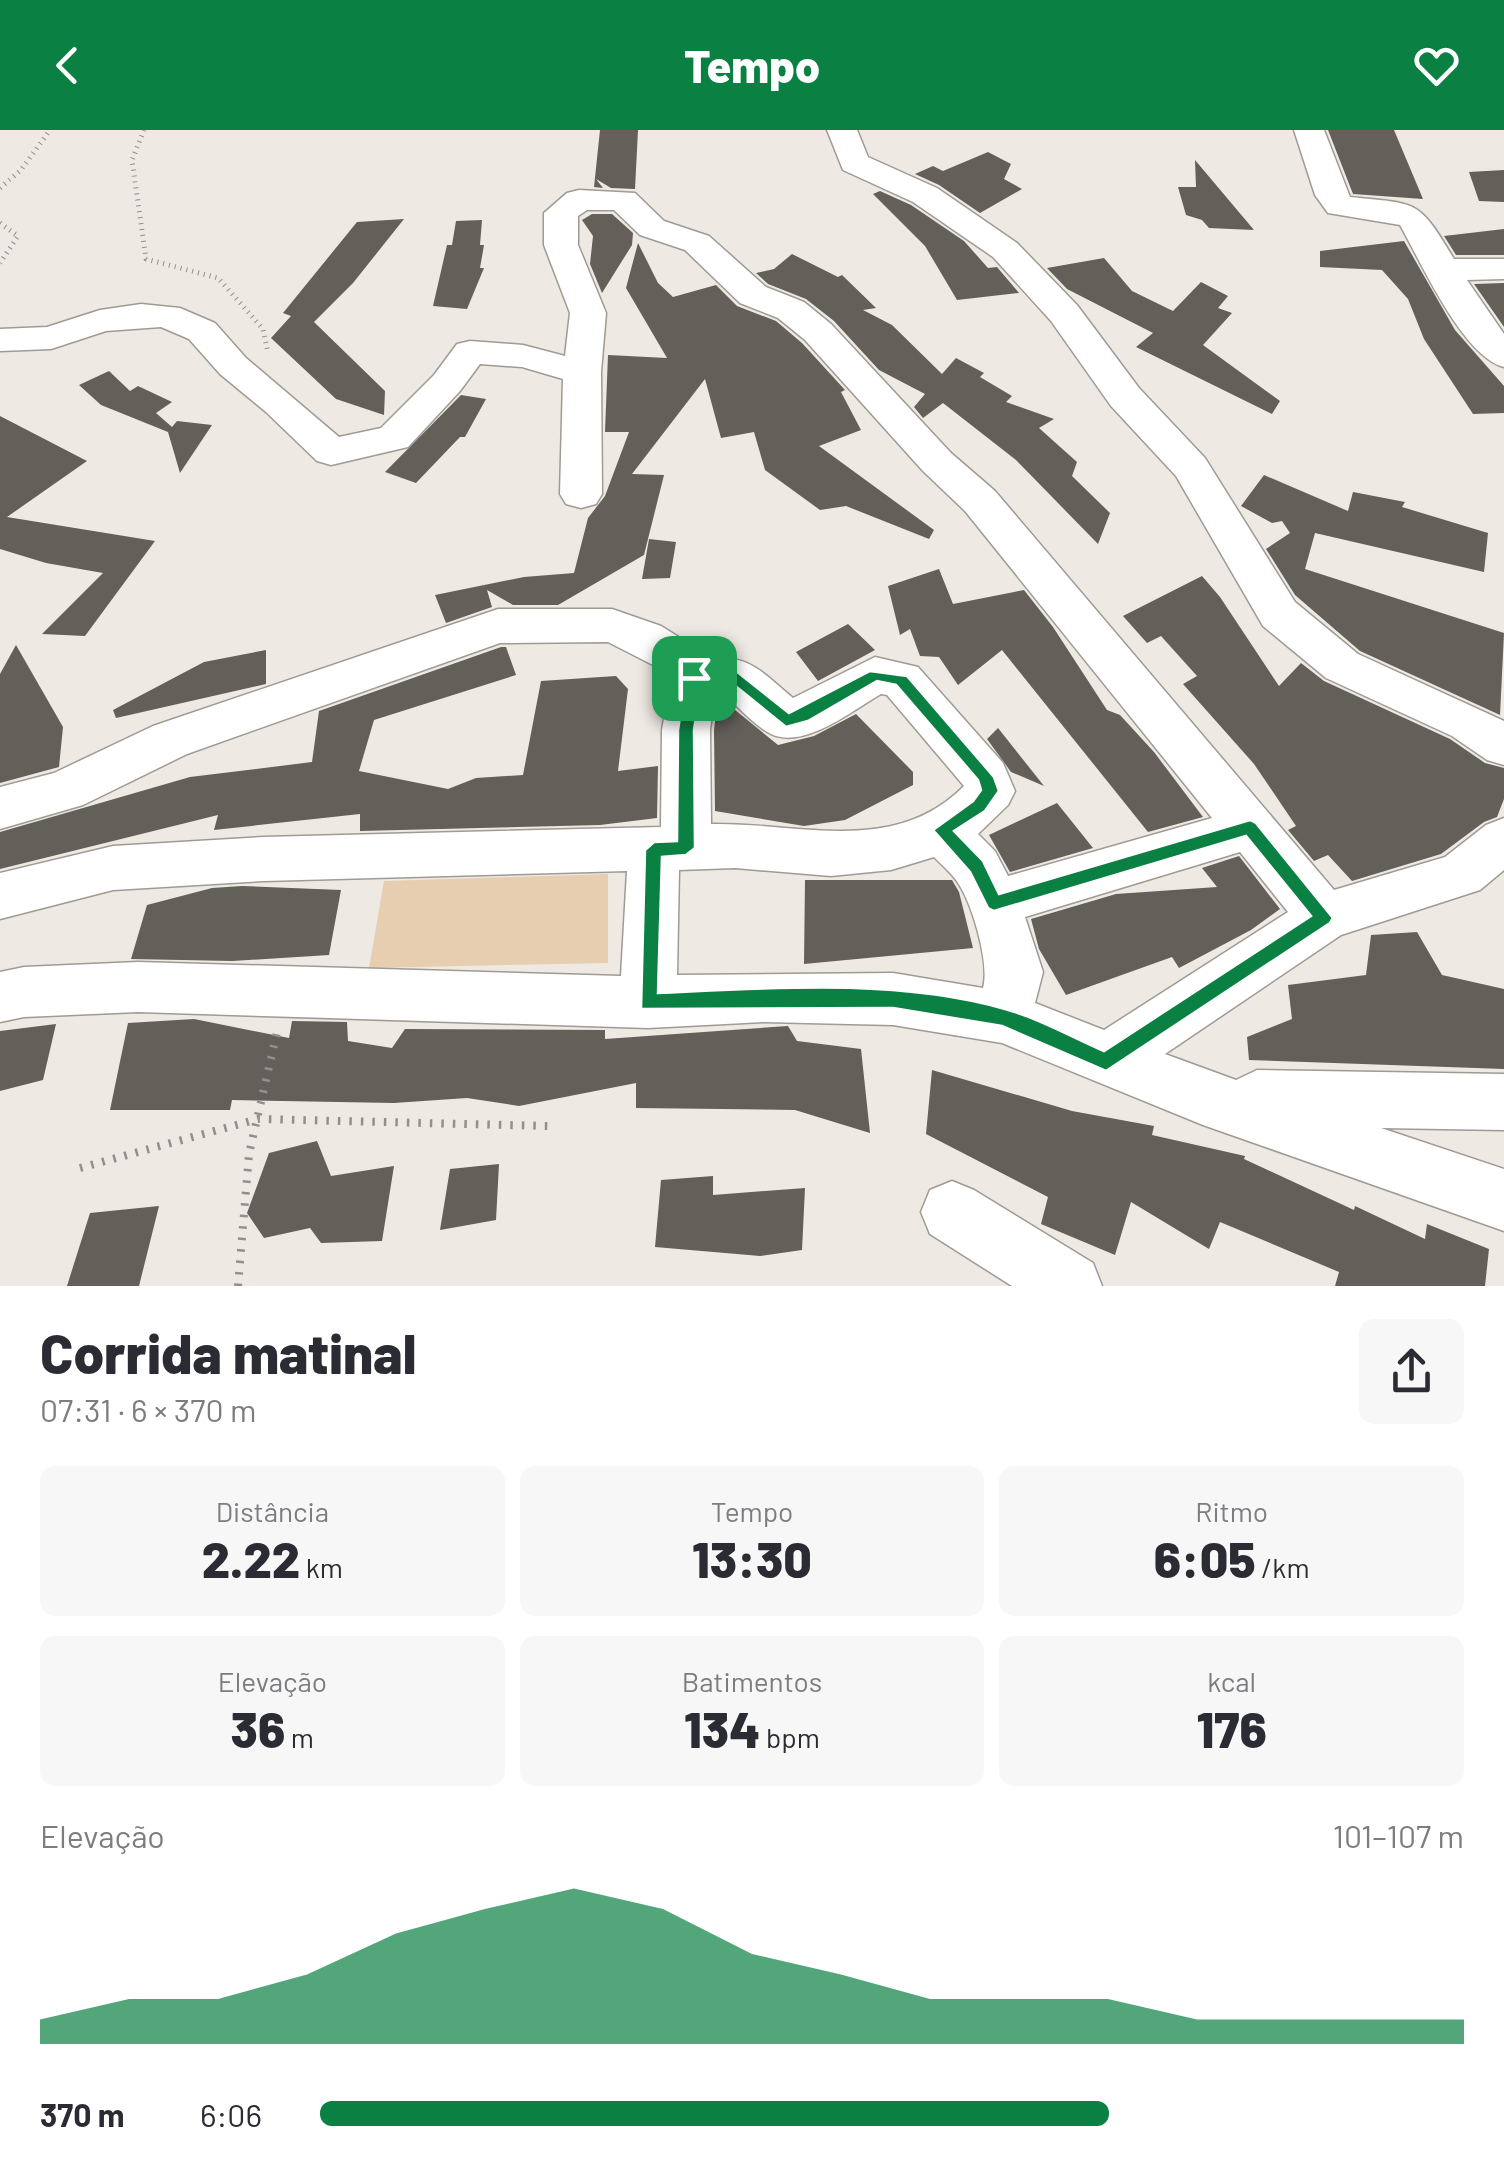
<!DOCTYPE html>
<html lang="pt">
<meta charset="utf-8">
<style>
body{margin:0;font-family:Barlow,sans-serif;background:#f7f7f7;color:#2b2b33;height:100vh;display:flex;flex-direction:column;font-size:38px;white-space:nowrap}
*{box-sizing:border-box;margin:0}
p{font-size:32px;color:#7c7c81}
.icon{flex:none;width:55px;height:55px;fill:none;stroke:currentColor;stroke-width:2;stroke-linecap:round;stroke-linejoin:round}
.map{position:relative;height:1156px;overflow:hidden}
.drawer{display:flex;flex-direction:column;background:#fff;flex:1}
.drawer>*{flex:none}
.pin{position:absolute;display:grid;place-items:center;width:85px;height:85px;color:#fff;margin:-42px;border-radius:20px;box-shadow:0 5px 15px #0006}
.round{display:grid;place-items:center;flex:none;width:105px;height:105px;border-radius:15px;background:#f7f7f7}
.head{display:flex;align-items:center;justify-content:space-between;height:170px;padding:0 40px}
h1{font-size:55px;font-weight:800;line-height:75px}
.metrics{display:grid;grid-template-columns:repeat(3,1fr);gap:15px;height:170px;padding:10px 40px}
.metrics div{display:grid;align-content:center;border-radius:15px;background:#f7f7f7;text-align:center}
.metrics b{font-size:50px;font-weight:800}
.metrics small{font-size:28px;font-weight:400}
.metrics p{font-size:28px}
.chart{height:280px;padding:20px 40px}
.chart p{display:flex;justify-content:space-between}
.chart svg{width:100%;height:180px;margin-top:10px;fill:#0b8043;opacity:.7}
ul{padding:0 40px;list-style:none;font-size:32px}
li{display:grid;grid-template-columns:160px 120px 1fr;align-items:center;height:75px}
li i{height:25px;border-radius:12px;background:#0b8043}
header{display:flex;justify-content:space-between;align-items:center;height:130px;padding:0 40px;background:#0b8043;color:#fff;font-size:45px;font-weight:800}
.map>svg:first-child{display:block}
</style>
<header><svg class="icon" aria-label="back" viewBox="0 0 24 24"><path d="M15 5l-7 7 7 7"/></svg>Tempo<svg class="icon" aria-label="heart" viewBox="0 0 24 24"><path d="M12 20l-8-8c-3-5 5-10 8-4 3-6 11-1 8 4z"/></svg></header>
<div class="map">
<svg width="1504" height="1156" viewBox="0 0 1504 1156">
<rect width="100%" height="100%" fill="#efe9e3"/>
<path fill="#e7ceb1" d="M608,744V833L369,838L384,751Z"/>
<path fill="#635f59" d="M600,0H638L635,59L611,58L596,49L603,58L594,57Z
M1328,0H1394L1423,69L1353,64Z
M988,22L1011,34L1004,49L1022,59L980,83L939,55L915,44L933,36L943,41Z
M1195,30L1254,100L1209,98L1202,90L1186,85L1178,57H1196Z
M1504,40V72L1479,71L1469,42Z
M880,61L911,75L964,111L988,138L997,137L1019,163L957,170L925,116L873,64Z
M592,84H612L633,103L632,115L602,163L590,134L593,106L582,90Z
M404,89L353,153L314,192L385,261L384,285L336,269L271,208L291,186L283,183L357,92Z
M482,90L480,115H484L480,138H484L467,179L433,176L447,115H452L456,91Z
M1504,99V125H1456L1444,106Z
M1404,111L1455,200L1504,256V283L1473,284L1424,209L1408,169L1382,140L1320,137V121Z
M638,113L658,153L673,167L716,155L737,176L776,191L802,213L845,260L841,262L861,300L819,316L934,400L929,409L846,376L820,380L765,340L754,302L721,308L705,249L632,344L664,345L644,425L558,475H513L487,460L492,477L446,493L435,465L524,447L574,443L588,388L605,366L629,302H605L608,225L667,228L626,158Z
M792,124L838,147L842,145L876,178L863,180L892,195L942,244L956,228L984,243L980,247L1012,266L1006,272L1054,289L1039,298L1077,332L1072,346L1110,383L1098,414L1016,330L943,273L923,288L914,277L925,264L879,240L834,191L806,169L768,154L756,143L774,139Z
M1104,128L1132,161L1173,181L1201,152L1228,166L1218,178L1232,183L1203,215L1280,271L1272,284L1136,217L1153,203L1067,159L1047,138Z
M1504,153V197L1474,154Z
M109,241L130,261L138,256L172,272L156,283L172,297L177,291L212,295L180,343L168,302L101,275L79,255Z
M461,265L486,269L465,307H460L416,353L385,342Z
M0,286L87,331L7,387L155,411L85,506L42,504L103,443L46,433L0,419Z
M1264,345L1348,381L1353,362L1405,372L1402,377L1488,403L1484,442L1315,403L1305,439L1504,503L1500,585L1360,521L1295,465L1266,419L1290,403L1282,391L1272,393L1241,376Z
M649,409L676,412L670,448L642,449Z
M939,439L953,474L1024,460L1053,497L1107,580L1120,585L1154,622L1203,687L1148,702L1002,520L958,555L939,527L920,526L910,499L900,505L888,456Z
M1202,446L1220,467L1279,556L1301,533L1324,551L1450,609L1485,633L1504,638V669L1497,687L1484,692L1441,724L1352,751L1328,725L1314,731L1288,700L1296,696L1254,634L1183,554L1197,546L1161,506L1147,513L1123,486Z
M848,494L875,520L818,551L796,522Z
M16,515L63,597L59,637L0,653V544Z
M501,517H506L516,545L374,590L359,641L448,659L476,648L523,645L541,551L616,546L628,559L618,641L658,636L657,688L600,695L360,701V684L214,700L218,685L0,739V702L190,647L312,632L319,581Z
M266,520V554L116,588L113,580L204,532Z
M718,566L778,615L814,606L856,584L913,642V655L845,690L804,696L715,681L714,600Z
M998,598L1044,656L1011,642L987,609Z
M1057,673L1093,718L1010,742L989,705Z
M1239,726L1280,779L1251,800L1179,838L1172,827L1066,865L1039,819L1031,789L1116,764L1217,757L1202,738Z
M805,750H952L959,762L973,818L804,834Z
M242,756L341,760L329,825L232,831L131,829L147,775L212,758Z
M1417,802L1442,845L1504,859V939L1249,930L1247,907L1292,889L1288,855L1366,845L1371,805Z
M194,889L289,908L292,891L347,892L348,911L392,918L405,899L605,900V909L788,896L797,911L861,919L870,1003L795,980L636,978V953L519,976L467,968L394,973L232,970L230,980H110L128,893Z
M56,894L43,950L0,961V901Z
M932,940L1072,981L1154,996L1152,1005L1245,1026L1244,1029L1354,1080L1355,1076L1425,1109L1427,1094L1489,1119L1485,1156H1335L1339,1142L1220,1092L1209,1119L1131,1072L1115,1125L1041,1094L1048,1067L926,1004Z
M317,1011L331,1046L394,1036L382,1111L321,1113L310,1098L264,1108L247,1083L269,1023Z
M499,1034L496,1090L440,1100L450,1039Z
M713,1046V1065L805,1058L802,1120L760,1126L655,1117L661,1050Z
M159,1076L139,1156H67L90,1083Z"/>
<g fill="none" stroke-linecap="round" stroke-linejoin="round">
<defs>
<path id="minor" d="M827,0H857L868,27L937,58L1017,113L1077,175L1139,258L1205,328L1295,472L1358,524L1504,591V635L1487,630L1452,606L1326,548L1263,496L1176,346L1111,276L1051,191L993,127L913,72L843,40Z
M1294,0H1324L1350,67C1419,74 1418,69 1454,129H1504V149L1467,150L1504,204V237C1463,227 1421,132 1400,95L1328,83L1315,65Z
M579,60L635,63L664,91L709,106L766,157L804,172L831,194L951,323L995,361L1334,760L1445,727L1486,695L1504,688V740L1480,760L1341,805L1165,924L1236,950L1257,940L1504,944V1000L1381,998L1504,1039V1101L1203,995L1002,913L893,895L764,892L648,898L138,882L24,887L0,892V842L24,837L138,832L621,846L627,741L264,751L113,760L0,789V743L113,716L264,707L661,697L662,600L670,553L653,535L608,512L500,513L187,624L83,675L0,699V657L54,643L153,596L498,479H612L661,496L685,511L704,529C749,523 760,541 793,568L875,527L918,537L1003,633L1015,661L1008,675L978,704L995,721L1008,746L1212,688L965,381L923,341L805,210L778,188L740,173L685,120L640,105L614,80H587L578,86V115L606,183L601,242L602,364L596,374L581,378L566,374L560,364L563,249L522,237L480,234L460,261L408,317L331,335L317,331L266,282L220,244L189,209L161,197L106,201L51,219L0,221V199L47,197L100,180L141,174L180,178L215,193L246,228L339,307L381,298L434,245L457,214L470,211L523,215L565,226L570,183L544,115V83L567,63ZM722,562C737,575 753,595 771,604C804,620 853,580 881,564L887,565L964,656C894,727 798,692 711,694L710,600L715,563ZM1240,722L1288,782L1104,900L1035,873L1043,842L1025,787ZM934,727C941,734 950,742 956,750C972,771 990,834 983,858L893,843L677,845L679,740L735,738L831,746L891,740Z
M952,1051L974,1060L1093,1133L1102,1156H1012L930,1104L921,1082L930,1060Z"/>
</defs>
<use href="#minor" stroke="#9f9a94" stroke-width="3"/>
<path stroke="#938f8b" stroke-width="5" stroke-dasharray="1 5" stroke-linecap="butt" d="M144,0L132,30L146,129L218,148L263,199L268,223
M0,58L21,40L50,0
M0,93L18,106L0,133"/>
<path stroke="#938f8b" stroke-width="8" stroke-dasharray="2.5 9" stroke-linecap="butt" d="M80,1038L258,989L549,996
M238,1156L249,1024L277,902"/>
<use href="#minor" fill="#fff" fill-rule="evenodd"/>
</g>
<path fill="#0b8043" stroke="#fff" stroke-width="2.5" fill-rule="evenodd" d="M731,537L789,583L870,541L907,546L994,647L999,661L985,681L954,701L983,731L999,764L1250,690L1256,693L1333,788L1330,793L1106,941L1002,896L893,878L641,879L645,720L654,712L677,711L678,600L686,548L694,542ZM728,550L786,597L808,591L877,551L896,555L978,650L981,660L973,671L933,700L970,742L988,778L994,781L1246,706L1311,786L1104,921C1072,907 1038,888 1005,879C896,848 769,858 658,863L662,727L686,725L695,718L694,600L701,553Z"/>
</svg>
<div class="pin" style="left:694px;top:548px;background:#1e9e55"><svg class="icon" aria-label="arrive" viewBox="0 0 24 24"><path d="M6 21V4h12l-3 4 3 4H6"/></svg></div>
</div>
<section class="drawer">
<div class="head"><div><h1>Corrida matinal</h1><p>07:31 · 6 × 370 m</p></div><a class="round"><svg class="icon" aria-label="share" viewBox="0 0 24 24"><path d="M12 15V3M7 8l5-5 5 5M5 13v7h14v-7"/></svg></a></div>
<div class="metrics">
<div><p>Distância</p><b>2.22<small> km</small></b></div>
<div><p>Tempo</p><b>13:30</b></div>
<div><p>Ritmo</p><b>6:05<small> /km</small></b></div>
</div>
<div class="metrics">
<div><p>Elevação</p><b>36<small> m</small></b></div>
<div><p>Batimentos</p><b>134<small> bpm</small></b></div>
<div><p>kcal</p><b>176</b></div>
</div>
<div class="chart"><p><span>Elevação</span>101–107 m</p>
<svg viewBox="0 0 160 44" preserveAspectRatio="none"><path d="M0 44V38L10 33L20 33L30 27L40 17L50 11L60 6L70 11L80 22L90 27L100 33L110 33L120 33L130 38L140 38L150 38L160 38V44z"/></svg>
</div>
<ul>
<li><b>370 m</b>6:06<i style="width:69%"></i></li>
</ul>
</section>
